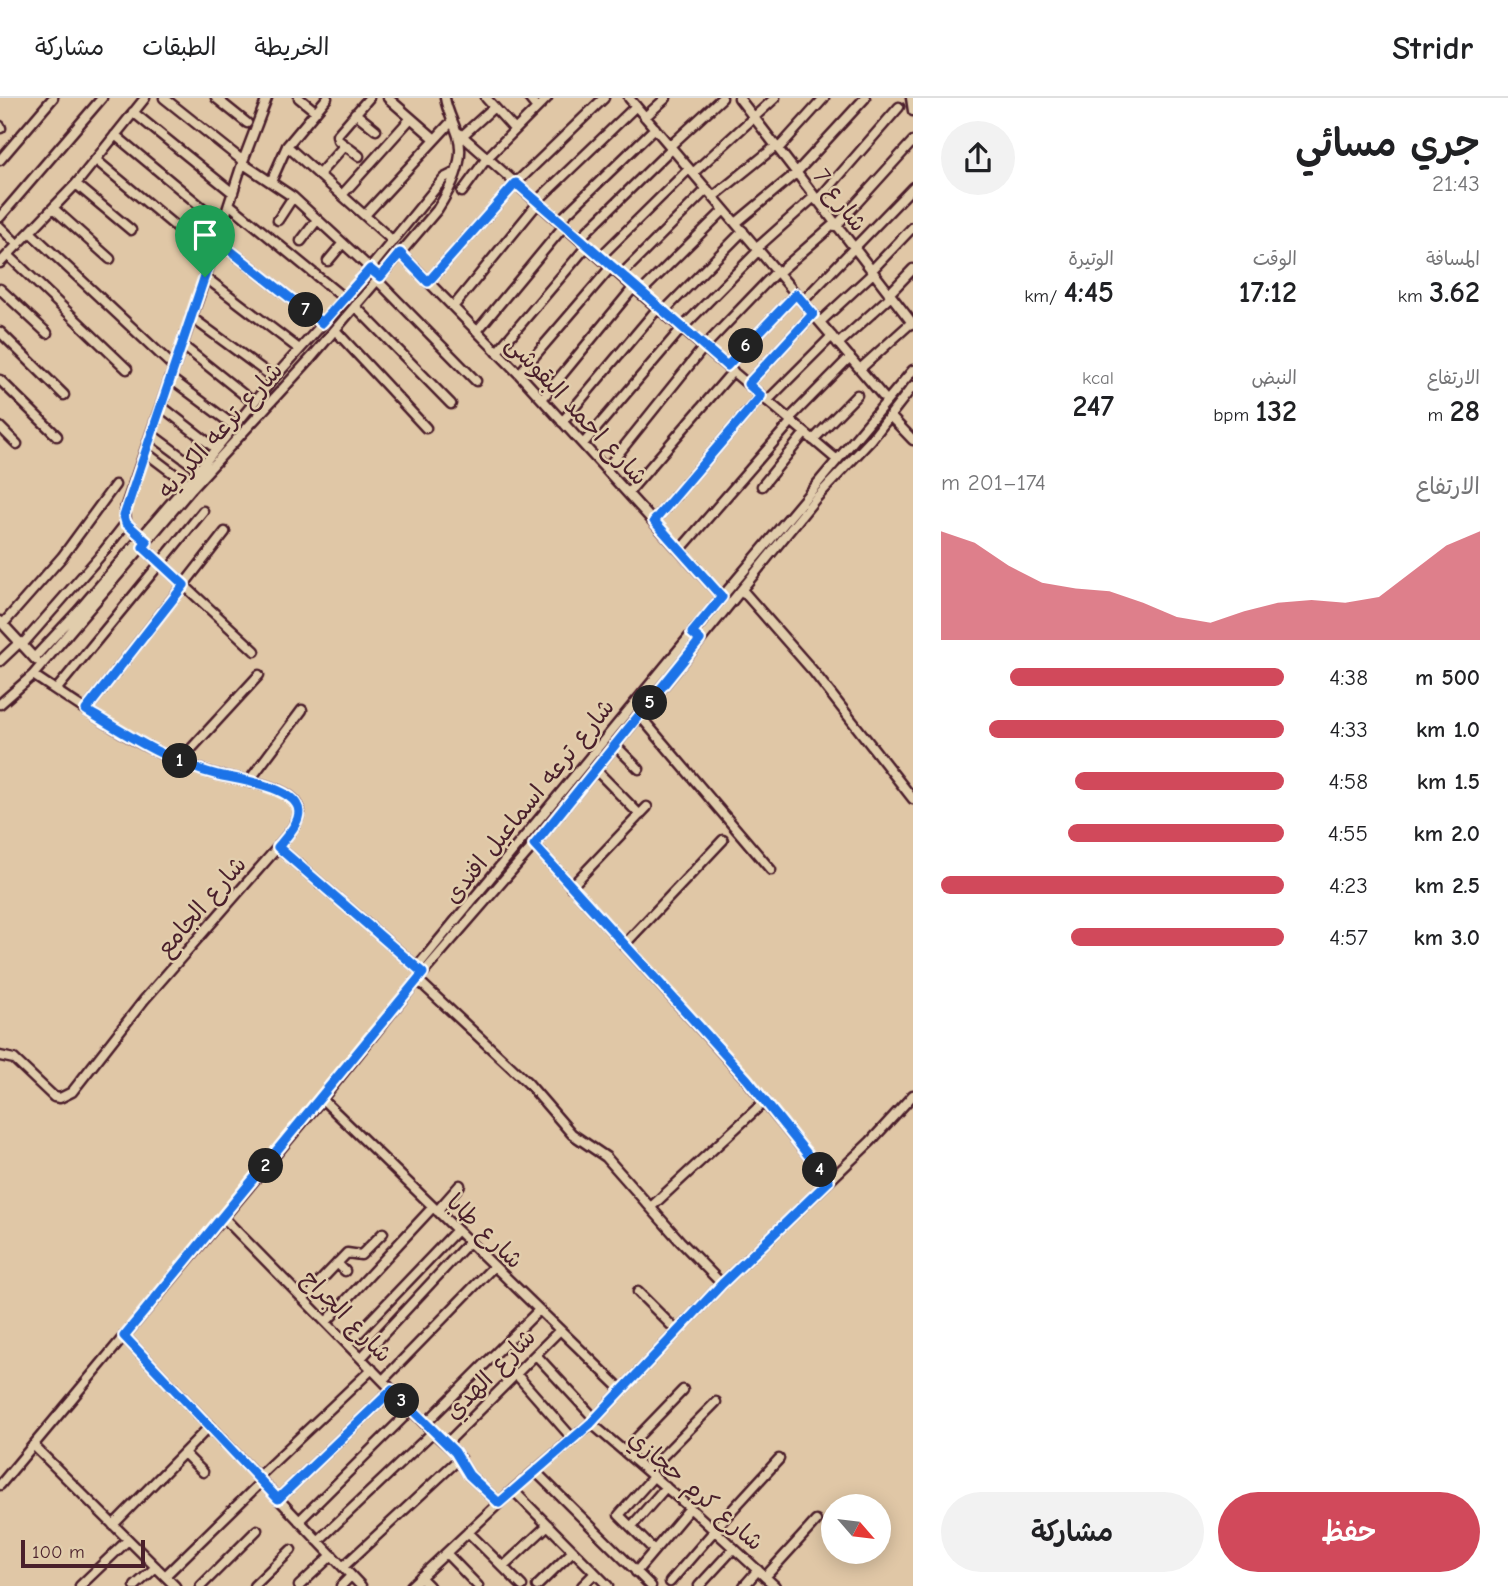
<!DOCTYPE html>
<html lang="ar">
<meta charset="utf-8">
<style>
body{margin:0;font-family:"Comic Neue","Playpen Sans Arabic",sans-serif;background:#f2f2f2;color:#202124;direction:rtl;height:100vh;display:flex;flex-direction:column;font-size:26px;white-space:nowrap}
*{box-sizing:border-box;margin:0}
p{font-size:23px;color:#757577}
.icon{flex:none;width:38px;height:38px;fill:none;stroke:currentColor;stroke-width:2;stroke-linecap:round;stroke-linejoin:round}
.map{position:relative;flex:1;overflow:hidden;direction:ltr}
.panel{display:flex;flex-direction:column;background:#fff;width:595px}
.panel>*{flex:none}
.needle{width:46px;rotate:118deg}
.fabs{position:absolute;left:821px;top:1396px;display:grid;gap:14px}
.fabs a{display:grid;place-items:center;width:70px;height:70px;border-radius:50%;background:#fff;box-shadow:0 4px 18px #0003;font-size:35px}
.scale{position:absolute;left:21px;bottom:18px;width:124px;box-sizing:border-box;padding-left:7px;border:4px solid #4a1f2b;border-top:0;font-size:19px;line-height:24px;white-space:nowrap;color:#4a1f2b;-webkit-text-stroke:5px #e1cdac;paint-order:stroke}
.pin{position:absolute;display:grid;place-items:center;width:60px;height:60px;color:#fff;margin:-72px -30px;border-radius:50% 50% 50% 0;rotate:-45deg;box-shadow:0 0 7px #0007}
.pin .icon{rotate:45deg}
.km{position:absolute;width:35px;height:35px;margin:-18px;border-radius:50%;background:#222;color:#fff;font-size:19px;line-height:35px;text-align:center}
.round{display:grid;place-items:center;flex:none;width:74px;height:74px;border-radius:37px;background:#f2f2f2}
.overview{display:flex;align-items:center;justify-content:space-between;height:119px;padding:0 28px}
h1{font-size:38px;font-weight:600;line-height:52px}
.stats{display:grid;grid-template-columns:repeat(3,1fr);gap:10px;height:119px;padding:7px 28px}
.stats div{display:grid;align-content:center}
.stats b{font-size:30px;font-weight:600}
.stats small{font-size:19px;font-weight:400}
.stats p{font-size:19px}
.chart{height:196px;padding:14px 28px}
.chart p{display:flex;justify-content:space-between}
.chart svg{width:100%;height:126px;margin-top:7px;fill:#d1495b;opacity:.7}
.button{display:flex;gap:14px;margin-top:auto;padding:14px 28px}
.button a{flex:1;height:80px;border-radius:42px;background:#d1495b;color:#fff;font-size:28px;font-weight:600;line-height:80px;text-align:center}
.button a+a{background:#f2f2f2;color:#202124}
ul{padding:0 28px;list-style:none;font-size:23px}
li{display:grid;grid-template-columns:112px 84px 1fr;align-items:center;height:52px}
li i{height:18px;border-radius:9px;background:#d1495b}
header{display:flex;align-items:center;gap:42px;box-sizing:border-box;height:98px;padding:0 35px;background:#fff;border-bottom:2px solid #e0e0e0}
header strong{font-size:33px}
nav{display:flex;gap:38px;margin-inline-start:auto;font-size:24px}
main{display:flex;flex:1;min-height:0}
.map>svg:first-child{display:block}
</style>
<header>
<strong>Stridr</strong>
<nav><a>الخريطة</a><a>الطبقات</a><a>مشاركة</a></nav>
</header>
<main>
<section class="panel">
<div class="overview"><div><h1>جري مسائي</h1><p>21:43</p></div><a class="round"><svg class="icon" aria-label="share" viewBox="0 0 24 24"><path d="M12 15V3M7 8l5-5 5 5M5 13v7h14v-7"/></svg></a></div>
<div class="stats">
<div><p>المسافة</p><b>3.62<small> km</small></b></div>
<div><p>الوقت</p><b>17:12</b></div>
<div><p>الوتيرة</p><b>4:45<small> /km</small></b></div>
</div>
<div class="stats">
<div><p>الارتفاع</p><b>28<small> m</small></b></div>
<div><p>النبض</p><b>132<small> bpm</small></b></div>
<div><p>kcal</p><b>247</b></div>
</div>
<div class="chart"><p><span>الارتفاع</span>174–201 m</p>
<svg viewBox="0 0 160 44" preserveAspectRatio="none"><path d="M0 44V6L10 10L20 18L30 24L40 26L50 27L60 31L70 36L80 38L90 34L100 31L110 30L120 31L130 29L140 20L150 11L160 6V44z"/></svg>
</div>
<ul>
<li><b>500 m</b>4:38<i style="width:80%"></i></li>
<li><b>1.0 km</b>4:33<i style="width:86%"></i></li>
<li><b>1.5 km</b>4:58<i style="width:61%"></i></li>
<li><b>2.0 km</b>4:55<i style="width:63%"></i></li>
<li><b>2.5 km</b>4:23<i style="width:100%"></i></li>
<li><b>3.0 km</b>4:57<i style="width:62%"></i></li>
</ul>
<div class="button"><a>حفظ</a><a>مشاركة</a></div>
</section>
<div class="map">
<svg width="913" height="1488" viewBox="0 0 913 1488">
<rect width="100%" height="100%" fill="#e0c7a6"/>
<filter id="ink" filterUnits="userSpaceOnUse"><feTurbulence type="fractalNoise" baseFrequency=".0143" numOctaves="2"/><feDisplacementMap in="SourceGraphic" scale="14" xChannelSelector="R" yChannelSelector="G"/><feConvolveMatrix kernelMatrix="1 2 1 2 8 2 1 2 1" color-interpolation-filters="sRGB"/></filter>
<g filter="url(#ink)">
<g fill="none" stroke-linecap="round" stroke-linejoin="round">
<defs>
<path id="minor" d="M164,0L243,63
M216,0L247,25
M299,0L315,13
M388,0L435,41
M486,0L515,32
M529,0L537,10
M629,0L887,303
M739,0L913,226
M911,0L913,13
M133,14L233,95
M355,15L376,32
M645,19L666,0
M0,28L1,30
M459,35L640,195L836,361
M115,37L222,126
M462,38L494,9
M287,48L393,143
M670,48L722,0
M778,51L824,0
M359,58L338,42L337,37L369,0
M0,62L53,0
M96,62L212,159
M242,65L293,99L372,172
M693,75L775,0
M319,76L345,47
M271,84L287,48L327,0
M76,86L131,132
M462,94L487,60L547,0
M342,97L411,20
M713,99L776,48
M537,103L636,8
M817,103L899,9
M229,106L345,201
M53,110L110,161
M365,117L452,23
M0,119L102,0
M278,122L293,99
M559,123L655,30
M736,125L796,75L865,0
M836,128L913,43
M0,129L18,147
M31,135L174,269
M579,141L672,50
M217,142L322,225
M301,143L317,122
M757,150L814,99
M400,155L519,276L722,499
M8,157L127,271
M600,159L689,71
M328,163L343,145
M0,165L76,86L145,0
M871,173L913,129
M778,175L834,126
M621,177L707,91
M205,179L299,251
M377,182L476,283
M428,184L516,85L604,0
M0,191L47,235
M640,195L724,112
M889,196L913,171
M803,203L913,89
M355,208L451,306
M453,209L538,105
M663,214L743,133
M191,219L274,280
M820,224L873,175
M335,232L426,330
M477,233L564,128
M0,234L64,297
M838,246L891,198
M182,247L253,304
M497,254L587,148
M727,268L796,196
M860,271L912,224
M519,276L611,169
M170,280L233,327
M0,282L57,338
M748,286L813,216
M542,301L634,189
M767,303L832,238
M161,308L215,350
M890,318L913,342
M789,321L850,259
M562,324L658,210
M0,329L17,346
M151,336L198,371
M813,342L857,297
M583,346L682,230L759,152
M145,354L190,388
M606,371L704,249L777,173
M762,388L805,335
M628,395L733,273
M654,423L761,298
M144,441L126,425L125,411L200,195L243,63L267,0
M143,449L255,553
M680,452L792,323
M743,493L813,573L913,701
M0,523L36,562
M3,526L62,459L115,387
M22,547L100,458L126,425
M34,560L78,513L187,386L274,280L345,201L444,80L456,74
M0,563L20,544
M56,592L203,413
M0,606L33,577L192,390L311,260L437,112C450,92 466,63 458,38C454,25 447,13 445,0
M86,612L225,434
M640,618L771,772
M616,648L639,671
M180,663L259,577
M596,672L640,717
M249,683L302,612
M534,747L746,981L829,1083
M278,749L421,873
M571,789L647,709
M624,847L723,742
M417,869L722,499L913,272
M418,882L528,985L572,1036L606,1059L680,1143L722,1186
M0,958L14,961L54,999L60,1000L72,994L144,902L278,749C285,739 304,721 298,708C289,687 235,681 215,676C149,658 89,614 33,577
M322,1001L622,1292
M651,1109L765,1003
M437,1113L460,1087
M223,1119L433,1334L455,1354L469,1377L499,1405
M337,1165L345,1173
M638,1194L677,1233
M303,1201L347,1155L361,1157L383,1135
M326,1224L433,1109
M124,1238L361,1488
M348,1246L457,1132
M536,1257L595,1321
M361,1260L469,1144
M516,1276L573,1341
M383,1282L494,1168
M591,1325L690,1410L775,1488
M425,1326L539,1212
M446,1346L560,1232
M33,1347L175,1488
M624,1353L683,1292
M184,1355L203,1374
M535,1373L651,1488
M648,1373L716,1304
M654,1378L619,1417L654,1452
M258,1379L372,1271
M0,1387L322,1001L423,875L534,747L816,400L871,342L913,288
M513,1392L608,1488
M278,1401L392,1292
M299,1423L411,1312
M113,1427L210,1328
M631,1429L666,1389
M714,1432L779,1361
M468,1434L522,1488
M318,1443L433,1334
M446,1455L478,1488
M343,1469L460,1360
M503,1469L548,1427
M636,1474L690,1410
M165,1478L262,1383
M420,1479L429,1488
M765,1479L816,1423
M670,1484L715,1432
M80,1488L128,1442
M135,1488L156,1469
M201,1488L257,1432
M254,1488L291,1452
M299,1488L332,1457
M341,1488L351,1478
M411,1488L513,1392L591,1325L722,1186L870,1044L913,997
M537,1488L573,1453
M582,1488L595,1475
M699,1488L734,1450
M744,1488L758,1472"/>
</defs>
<use href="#minor" stroke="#4a1f2b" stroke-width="13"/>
<use href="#minor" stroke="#e1cdac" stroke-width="8"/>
</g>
</g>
<g fill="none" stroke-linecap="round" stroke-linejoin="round" filter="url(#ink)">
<defs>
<path id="route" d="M516,85L727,268L796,196L813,216L748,286L761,298L654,423L722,499L692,535L700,542L534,747L747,981L829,1083L722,1186L591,1325L499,1405L469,1377L455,1354L392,1292L278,1401L124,1238L423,875L278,749C286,739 305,720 297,707C287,688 237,681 218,677C170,665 127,637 86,612L184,487L143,449L147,444L126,425L124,418L217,142L322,225L370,171L380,179L400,155L428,184Z"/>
</defs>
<use href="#route" stroke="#fff" stroke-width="14"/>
<use href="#route" stroke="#1a73e8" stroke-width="9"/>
</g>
<g text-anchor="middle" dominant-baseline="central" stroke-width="5" stroke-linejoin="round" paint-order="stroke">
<g font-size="24" fill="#4a1f2b" stroke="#e1cdac">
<text transform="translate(840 102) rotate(53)">شارع 7</text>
<text transform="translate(577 312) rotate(47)">شارع احمد البقوشى</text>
<text transform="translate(220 332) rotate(-48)">شارع ترعه الكرديه</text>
<text transform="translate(529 703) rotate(-51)">شارع ترعه اسماعيل افندى</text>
<text transform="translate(201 808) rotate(-49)">شارع الجامع</text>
<text transform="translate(485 1133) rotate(44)">شارع طابا</text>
<text transform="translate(347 1218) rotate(46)">شارع الجراج</text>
<text transform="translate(490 1276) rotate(-45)">شارع الهدي</text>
<text transform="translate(696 1392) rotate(41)">شارع كرم حجازي</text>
</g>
</g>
</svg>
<div class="fabs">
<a><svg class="needle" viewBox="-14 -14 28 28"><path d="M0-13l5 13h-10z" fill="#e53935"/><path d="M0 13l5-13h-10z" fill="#757577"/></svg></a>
</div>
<div class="scale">100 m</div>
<div class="pin" style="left:205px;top:179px;background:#1e9e55"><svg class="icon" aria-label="arrive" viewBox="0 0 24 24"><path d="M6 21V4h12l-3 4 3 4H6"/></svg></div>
<b class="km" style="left:180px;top:663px">1</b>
<b class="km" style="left:266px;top:1068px">2</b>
<b class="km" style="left:402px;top:1303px">3</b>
<b class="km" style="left:820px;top:1072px">4</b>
<b class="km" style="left:650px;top:605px">5</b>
<b class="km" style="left:746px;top:248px">6</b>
<b class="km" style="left:306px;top:212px">7</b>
</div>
</main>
